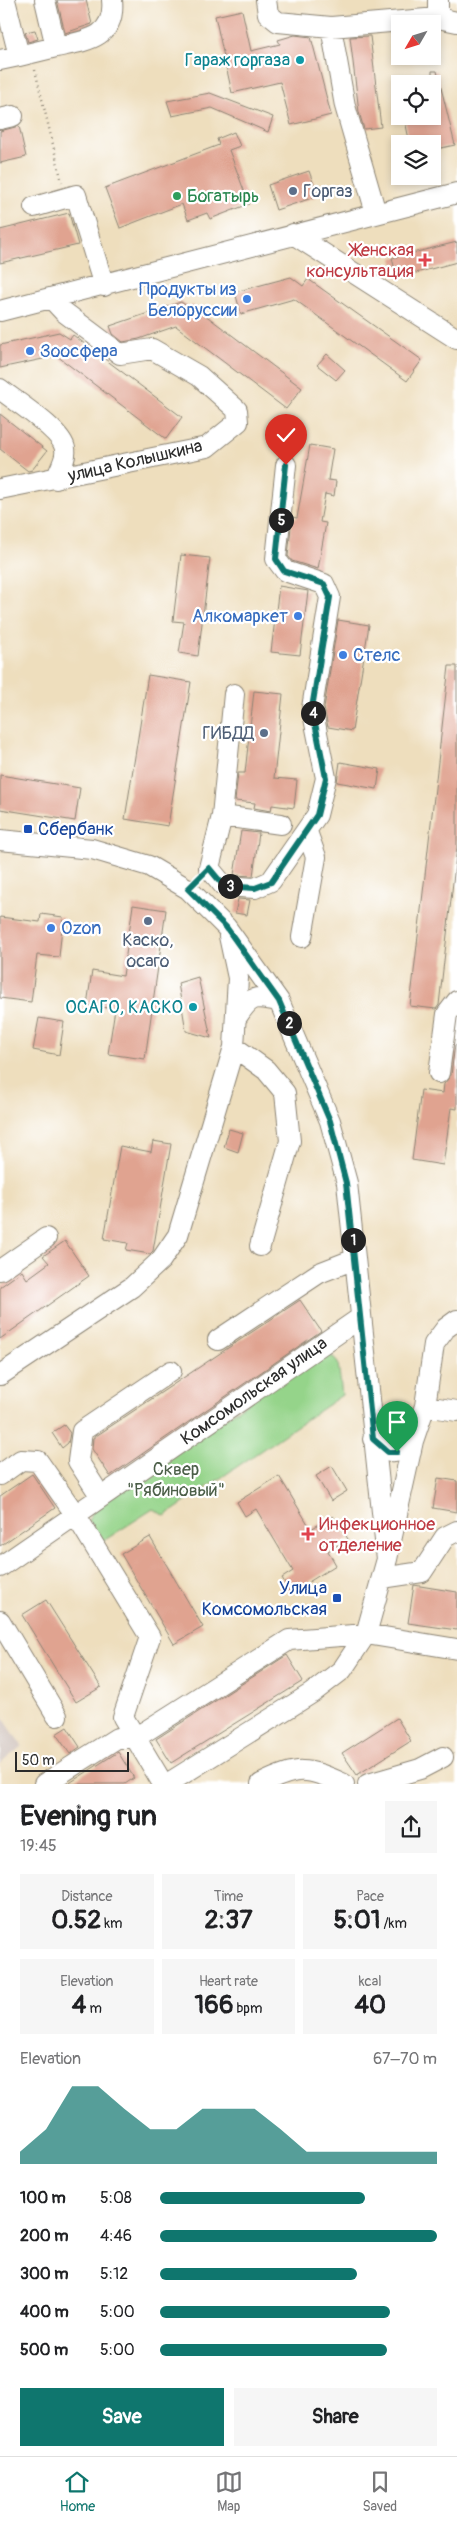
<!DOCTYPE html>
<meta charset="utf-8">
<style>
body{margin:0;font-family:Pangolin,sans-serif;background:#f6f6f6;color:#202124;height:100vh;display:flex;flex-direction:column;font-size:19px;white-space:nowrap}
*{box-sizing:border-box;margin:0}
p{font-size:16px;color:#757577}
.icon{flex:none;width:28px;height:28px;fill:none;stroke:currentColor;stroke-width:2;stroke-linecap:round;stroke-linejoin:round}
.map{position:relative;height:1784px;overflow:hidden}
.drawer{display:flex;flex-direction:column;background:#fff;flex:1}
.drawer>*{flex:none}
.needle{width:32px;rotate:231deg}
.fabs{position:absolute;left:391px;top:15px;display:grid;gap:10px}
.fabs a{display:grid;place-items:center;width:50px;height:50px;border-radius:0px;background:#fff;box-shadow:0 2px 8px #0003;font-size:25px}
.scale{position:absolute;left:15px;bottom:12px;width:114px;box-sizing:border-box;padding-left:5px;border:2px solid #2b2b2b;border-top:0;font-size:14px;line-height:18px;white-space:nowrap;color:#2b2b2b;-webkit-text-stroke:4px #fff;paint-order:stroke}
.pin{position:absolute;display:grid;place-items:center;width:42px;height:42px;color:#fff;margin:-51px -21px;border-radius:50% 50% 50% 0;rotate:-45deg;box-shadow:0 0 5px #0007}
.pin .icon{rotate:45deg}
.km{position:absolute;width:25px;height:25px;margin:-12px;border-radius:50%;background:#222;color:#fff;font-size:14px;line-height:25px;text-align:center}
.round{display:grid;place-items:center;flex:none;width:52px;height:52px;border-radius:0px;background:#f6f6f6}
.overview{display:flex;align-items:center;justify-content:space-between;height:85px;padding:0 20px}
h1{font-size:28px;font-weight:700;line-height:38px}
.stats{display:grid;grid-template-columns:repeat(3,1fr);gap:8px;height:85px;padding:5px 20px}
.stats div{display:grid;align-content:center;border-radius:0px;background:#f6f6f6;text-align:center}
.stats b{font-size:25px;font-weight:700}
.stats small{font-size:14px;font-weight:400}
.stats p{font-size:14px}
.chart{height:140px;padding:10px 20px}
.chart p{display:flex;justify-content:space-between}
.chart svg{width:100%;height:90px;margin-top:5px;fill:#0f766e;opacity:.7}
.button{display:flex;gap:10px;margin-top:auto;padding:10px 20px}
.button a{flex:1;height:58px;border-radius:0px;background:#0f766e;color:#fff;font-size:20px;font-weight:700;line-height:58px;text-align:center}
.button a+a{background:#f6f6f6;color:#202124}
ul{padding:0 20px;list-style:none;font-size:16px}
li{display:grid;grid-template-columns:80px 60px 1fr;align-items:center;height:38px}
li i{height:12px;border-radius:6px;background:#0f766e}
.tabs{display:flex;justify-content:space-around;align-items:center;height:70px;border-top:1px solid #e0e0e0;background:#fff;font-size:14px;color:#757577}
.tabs a{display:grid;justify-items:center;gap:2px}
.tabs .selected{color:#0f766e}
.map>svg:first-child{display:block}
</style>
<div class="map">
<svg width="457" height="1784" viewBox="0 0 457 1784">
<rect width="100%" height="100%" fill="#fff"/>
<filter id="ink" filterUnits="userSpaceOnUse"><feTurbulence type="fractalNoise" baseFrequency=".02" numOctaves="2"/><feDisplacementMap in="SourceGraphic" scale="10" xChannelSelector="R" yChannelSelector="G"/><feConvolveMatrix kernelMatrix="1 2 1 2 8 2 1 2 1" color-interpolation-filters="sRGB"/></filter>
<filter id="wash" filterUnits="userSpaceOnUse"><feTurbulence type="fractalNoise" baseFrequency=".0096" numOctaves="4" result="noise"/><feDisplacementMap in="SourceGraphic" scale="20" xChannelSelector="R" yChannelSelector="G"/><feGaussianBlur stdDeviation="1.12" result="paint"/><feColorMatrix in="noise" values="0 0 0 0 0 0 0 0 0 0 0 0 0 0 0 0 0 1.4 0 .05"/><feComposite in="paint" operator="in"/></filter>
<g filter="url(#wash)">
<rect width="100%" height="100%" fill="#eedebd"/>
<path fill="#cec1ba" d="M0,1713L22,1746L0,1764Z"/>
<path fill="#95d48a" stroke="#60805a" d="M325,1349L338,1363L342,1395L165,1516L153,1509L97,1545L89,1519L94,1509Z"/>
<g id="blocks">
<path fill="#e0a390" d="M57,0H86L92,24L65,33Z
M242,10L251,51L280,44L278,40L295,35L311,37L331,115L291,125L280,82L232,93L215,16Z
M35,30L38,39L28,42L25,32Z
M370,36L381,127L364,129L359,112L350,37Z
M432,71H437L455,145L432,150V144H410L404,116H432Z
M210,93L273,117L268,132L212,108L172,116L167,101Z
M19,126L26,157L0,163V131Z
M234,132L240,146L229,150L249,204L210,219L207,213L188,220L182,204L120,228L105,188L219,145L217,139Z
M309,171L318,196L276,210L268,185Z
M69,213L78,245L0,263V230Z
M457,242V262L397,278L392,258Z
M291,277L303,286L308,279L422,360L407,381L294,299L241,314L235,292Z
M181,302L190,308L192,305L302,388L286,409L176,326L139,339L123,342L113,334L110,326Z
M59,332L70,339L73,335L182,417L166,439L57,356L0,368V345Z
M327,354L345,370L336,380L317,365Z
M0,414L47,451L32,470L28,471L0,449Z
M310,445L333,449L328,480L336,481L334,496L325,494L320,522L326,523L318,569L292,561L288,556L292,517L297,518Z
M181,555L210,558L198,656L179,653L184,622L173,621Z
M279,586L308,591L300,655L271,652Z
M338,620L369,625L352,731L328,727L324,708Z
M449,666H457V847L439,1005L436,1009L410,1006Z
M148,675L191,682L168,826L125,819Z
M254,691L283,694L274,778L297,780L294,808L272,805L271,811L254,808L255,803L235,801L238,773H245Z
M340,762L380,769L377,789L337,782Z
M0,775L80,788L75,821L0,809Z
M241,831L259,833L253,876L234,875Z
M238,899L250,900L247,915L235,913Z
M133,905L166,910L145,1059L108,1054L115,1009L87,1005L92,971L123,976Z
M41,914L63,917L59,957L37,955L31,1002L0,998V917L40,922Z
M198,977L211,1038L186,1031L178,983Z
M39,1018L64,1022L59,1055L33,1050Z
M455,1045H457V1109L451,1108L443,1165L412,1160L421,1090L443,1093L444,1084L451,1075Z
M229,1129L243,1133L238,1152L224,1147Z
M153,1141L171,1144L153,1251L150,1254L126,1250L128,1243L104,1239L120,1146L151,1152Z
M65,1241L89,1276L0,1339V1287L22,1271L27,1279L49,1263L43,1256Z
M300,1300L321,1331L110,1476L92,1449L93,1438Z
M64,1425L70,1433L68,1443L62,1448L52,1433Z
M332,1466L347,1491L331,1501L316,1476Z
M32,1474L55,1508L0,1546V1496Z
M279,1476L311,1529L333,1516L348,1539L328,1551L336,1565L291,1593L282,1578L293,1571L256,1509L245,1516L237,1502Z
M438,1478L457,1481V1512L433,1508Z
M150,1537L203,1627L174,1644L121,1554Z
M414,1585L457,1592V1630L408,1623Z
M46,1600L101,1687L76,1702L22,1615Z
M287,1655L303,1681L171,1763L156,1739Z
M397,1718L411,1741L357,1775L342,1753Z
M67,1727L80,1747L70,1754L56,1734Z
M118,1752L134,1778L125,1784H68Z"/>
</g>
</g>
<g filter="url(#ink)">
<use href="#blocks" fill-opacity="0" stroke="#8c8474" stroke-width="1"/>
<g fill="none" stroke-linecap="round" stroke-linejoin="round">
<defs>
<path id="minor" d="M5,0L19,56L56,47L45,0
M266,0L268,14L278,22L331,27L438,18
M438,0V18L457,22
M331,27L345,106L376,213
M56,47C86,41 116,38 112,0
M0,60L19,56
M0,119L13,116
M34,207L76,195L104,286
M293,234L457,339
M0,311L457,193
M0,389C15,401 63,431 65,449C67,458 59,471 56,479
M0,489L207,447L238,422L237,410L199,376L152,349L120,354L64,312L51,298
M234,694L222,816L281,824
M222,816L209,868L224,886L255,888L271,881L317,815L326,778L312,708L330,597L324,584L285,571L276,559L286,465
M0,840L92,849L149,866L188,889L226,927L279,1001L330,1121L347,1183L387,1559
M302,937L316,857L307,832
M237,1017C251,995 255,996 279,1001
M234,1047L266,1070L285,1093L290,1141L260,1246
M439,1073L447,1014L457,1001
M0,1270L46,1238
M218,1340L319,1273L355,1259
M0,1375L132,1287L161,1260L178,1235L234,1047L238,978L229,936
M425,1406L457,1411
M373,1439C391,1455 392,1455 413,1441
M0,1475L21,1460L38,1461L75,1514L150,1637L123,1717L163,1784
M101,1497L78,1461L82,1431L171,1371
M0,1567L360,1318
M382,1578L422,1572L445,1537L457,1531
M0,1621L57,1716
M44,1784L117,1738H135L289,1640L366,1634L457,1649
M167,1784L312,1693L342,1670L366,1634L387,1559L413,1441L425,1406L434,1344L446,1328L457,1320
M261,1784C299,1766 306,1767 344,1784
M368,1784L420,1769L443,1757"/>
</defs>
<use href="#minor" stroke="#8c8474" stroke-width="22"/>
<path stroke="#8c8474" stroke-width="2.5" stroke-dasharray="1 4" stroke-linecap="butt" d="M35,70L62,182"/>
<use href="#minor" stroke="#fff" stroke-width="20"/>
</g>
</g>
<g fill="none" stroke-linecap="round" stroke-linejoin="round" filter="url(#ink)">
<defs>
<path id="route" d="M286,465L276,559L284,571L324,584L330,597L312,708L326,778L317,815L271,882L255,888L224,886L209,868L188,889L226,927L279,1001L330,1121L346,1183L373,1439L388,1452H397"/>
</defs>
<use href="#route" stroke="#fff" stroke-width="10"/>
<use href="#route" stroke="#0f766e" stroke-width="6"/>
</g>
<g fill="#0f9aa8" stroke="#fff" stroke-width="2">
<circle cx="300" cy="60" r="5"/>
<circle cx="193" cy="1007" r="5"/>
</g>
<g fill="#5c6f8a" stroke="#fff" stroke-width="2">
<circle cx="293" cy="191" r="5"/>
<circle cx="264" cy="733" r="5"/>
<circle cx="148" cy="921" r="5"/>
</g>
<circle fill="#2e9e5b" stroke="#fff" stroke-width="2" cx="177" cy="196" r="5"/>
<g fill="#e0444e" stroke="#fff" stroke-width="2">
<path d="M422.5 252.5h5v5h5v5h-5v5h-5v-5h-5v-5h5z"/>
<path d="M305.5 1526.5h5v5h5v5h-5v5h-5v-5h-5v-5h5z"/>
</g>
<g fill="#3f7fe0" stroke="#fff" stroke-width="2">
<circle cx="247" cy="299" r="5"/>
<circle cx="30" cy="351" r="5"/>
<circle cx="298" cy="616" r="5"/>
<circle cx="343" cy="655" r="5"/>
<circle cx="51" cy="928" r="5"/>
</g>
<g fill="#1a4fb4" stroke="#fff" stroke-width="2">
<rect x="23" y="824" width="10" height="10" rx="2.5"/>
<rect x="332" y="1593" width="10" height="10" rx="2.5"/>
</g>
<g text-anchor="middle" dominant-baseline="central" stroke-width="4.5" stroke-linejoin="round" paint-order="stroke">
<g font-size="18" fill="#0d838f" stroke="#fff" text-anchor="end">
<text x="290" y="60">Гараж горгаза</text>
<text x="183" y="1007">ОСАГО, КАСКО</text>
</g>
<g font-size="18" fill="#4e5e75" stroke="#fff" text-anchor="start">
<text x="303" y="191">Горгаз</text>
<text x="254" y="733" text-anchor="end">ГИБДД</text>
<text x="148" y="940" text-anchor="middle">Каско,<tspan x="148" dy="21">осаго</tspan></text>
</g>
<g font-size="18" fill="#27864d" stroke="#fff" text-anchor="start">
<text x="187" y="196">Богатырь</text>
</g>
<g font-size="18" fill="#be3a42" stroke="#fff" text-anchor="end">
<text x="414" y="250">Женская<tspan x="414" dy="21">консультация</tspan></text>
<text x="319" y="1524" text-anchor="start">Инфекционное<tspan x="319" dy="21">отделение</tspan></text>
</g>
<g font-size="18" fill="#366cbe" stroke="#fff" text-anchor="start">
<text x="237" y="289" text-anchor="end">Продукты из<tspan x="237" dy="21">Белоруссии</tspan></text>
<text x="40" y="351">Зоосфера</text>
<text x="288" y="616" text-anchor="end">Алкомаркет</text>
<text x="353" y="655">Стелс</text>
<text x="61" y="928">Ozon</text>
</g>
<g font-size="18" fill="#2b2b2b" stroke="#fff">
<text transform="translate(135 461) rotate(-13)">улица Колышкина</text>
<text transform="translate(254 1391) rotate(-35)">Комсомольская улица</text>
</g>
<g font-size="18" fill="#164399" stroke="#fff" text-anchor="start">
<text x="38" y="829">Сбербанк</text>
<text x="327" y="1588" text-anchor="end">Улица<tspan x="327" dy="21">Комсомольская</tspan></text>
</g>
<g font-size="18" fill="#4b5e48" stroke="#fff">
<text x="176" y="1469">Сквер<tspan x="176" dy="21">"Рябиновый"</tspan></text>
</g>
</g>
</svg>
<div class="fabs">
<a><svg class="needle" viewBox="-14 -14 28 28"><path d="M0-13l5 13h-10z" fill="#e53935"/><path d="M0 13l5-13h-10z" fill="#757577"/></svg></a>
<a><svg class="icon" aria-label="locate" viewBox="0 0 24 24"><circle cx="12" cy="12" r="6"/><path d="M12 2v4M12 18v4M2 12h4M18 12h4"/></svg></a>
<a><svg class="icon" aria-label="layers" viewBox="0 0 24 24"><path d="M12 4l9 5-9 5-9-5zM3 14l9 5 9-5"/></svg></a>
</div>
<div class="scale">50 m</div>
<div class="pin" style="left:397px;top:1452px;background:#1e9e55"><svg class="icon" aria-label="arrive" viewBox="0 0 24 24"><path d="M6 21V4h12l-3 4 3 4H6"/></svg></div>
<div class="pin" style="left:286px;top:465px;background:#d93025"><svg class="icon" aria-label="check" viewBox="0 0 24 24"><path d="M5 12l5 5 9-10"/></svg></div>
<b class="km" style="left:353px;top:1240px">1</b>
<b class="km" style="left:289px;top:1023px">2</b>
<b class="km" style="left:230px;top:886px">3</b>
<b class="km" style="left:313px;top:713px">4</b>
<b class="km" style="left:281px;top:520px">5</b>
</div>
<section class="drawer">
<div class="overview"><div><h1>Evening run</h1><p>19:45</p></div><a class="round"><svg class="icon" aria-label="share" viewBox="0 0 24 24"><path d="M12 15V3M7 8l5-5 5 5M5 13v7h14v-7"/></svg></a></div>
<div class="stats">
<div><p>Distance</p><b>0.52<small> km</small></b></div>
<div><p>Time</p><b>2:37</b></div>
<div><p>Pace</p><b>5:01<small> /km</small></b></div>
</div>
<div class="stats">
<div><p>Elevation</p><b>4<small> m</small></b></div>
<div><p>Heart rate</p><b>166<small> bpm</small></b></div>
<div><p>kcal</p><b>40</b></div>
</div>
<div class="chart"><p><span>Elevation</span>67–70 m</p>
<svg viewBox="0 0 160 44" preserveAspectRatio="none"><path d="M0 44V38L10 27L20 6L30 6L40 17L50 27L60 27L70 17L80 17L90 17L100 27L110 38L120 38L130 38L140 38L150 38L160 38V44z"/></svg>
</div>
<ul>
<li><b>100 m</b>5:08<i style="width:74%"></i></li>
<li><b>200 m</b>4:46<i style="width:100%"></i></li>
<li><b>300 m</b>5:12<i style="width:71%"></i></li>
<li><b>400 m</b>5:00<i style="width:83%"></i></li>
<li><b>500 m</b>5:00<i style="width:82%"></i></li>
</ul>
<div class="button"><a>Save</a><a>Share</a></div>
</section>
<nav class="tabs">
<a class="selected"><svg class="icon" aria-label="home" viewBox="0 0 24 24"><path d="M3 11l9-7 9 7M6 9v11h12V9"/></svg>Home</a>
<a><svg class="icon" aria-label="map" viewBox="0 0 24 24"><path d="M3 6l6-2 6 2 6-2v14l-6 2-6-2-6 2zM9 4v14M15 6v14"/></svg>Map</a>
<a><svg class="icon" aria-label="saved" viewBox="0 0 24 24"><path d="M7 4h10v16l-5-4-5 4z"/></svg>Saved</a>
</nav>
